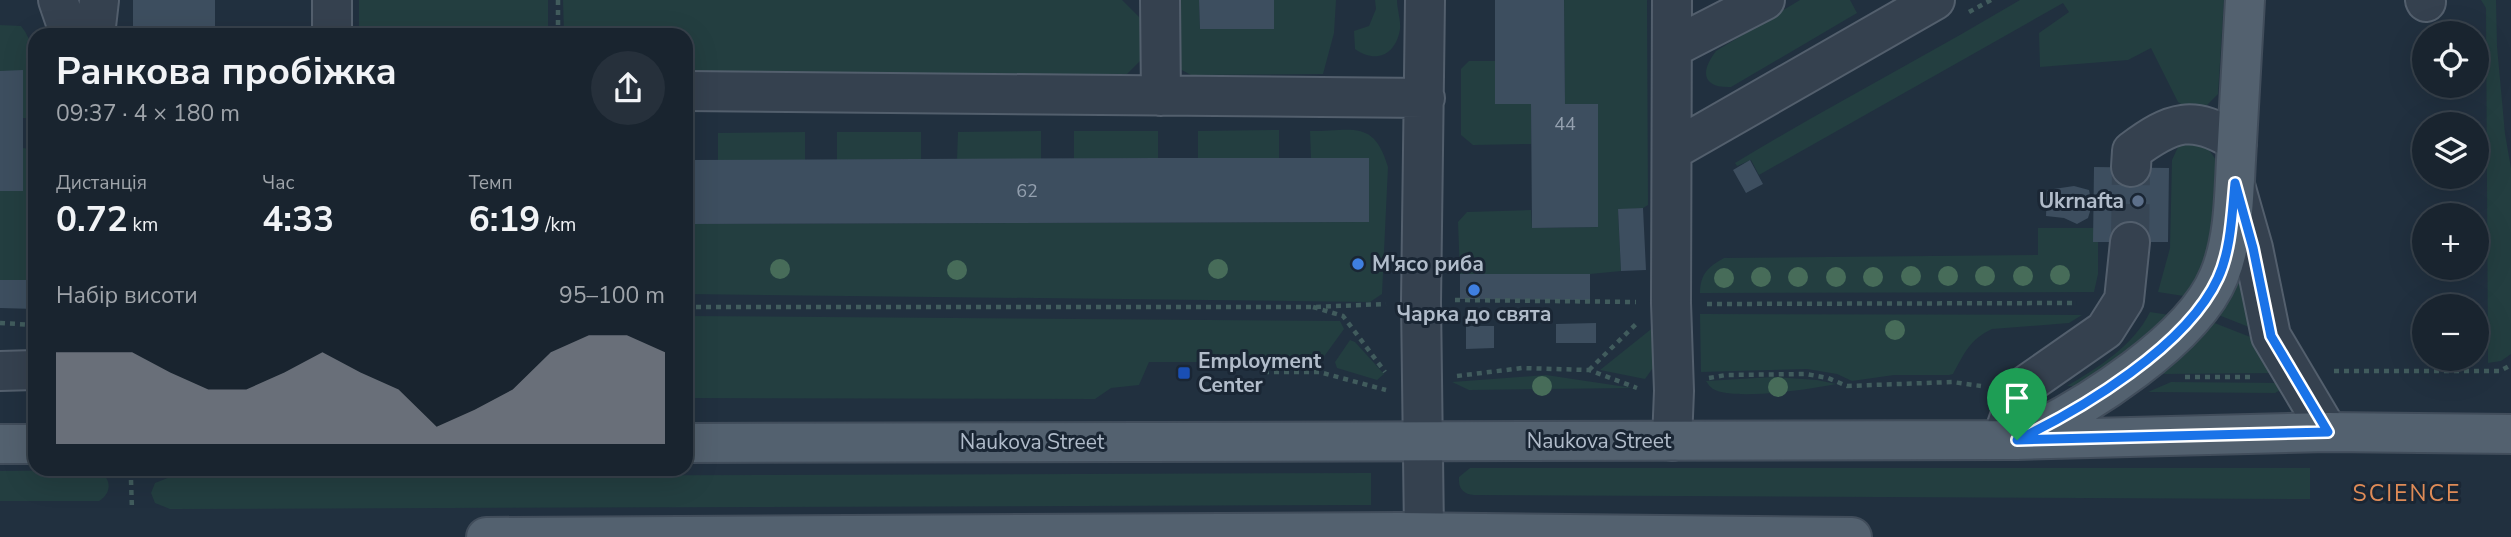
<!DOCTYPE html>
<html lang="uk">
<meta charset="utf-8">
<style>
body{margin:0;font-family:"Nunito Sans",sans-serif;background:#26303b;color:#f1f3f6;height:100vh;display:flex;flex-direction:column;font-size:26px;white-space:nowrap}
*{box-sizing:border-box;margin:0}
p{font-size:23px;color:#9fa4aa}
.icon{flex:none;width:38px;height:38px;fill:none;stroke:currentColor;stroke-width:2;stroke-linecap:round;stroke-linejoin:round}
.map{position:relative;flex:1;overflow:hidden}
.side{position:absolute;left:28px;top:28px;width:665px;height:448px;display:flex;flex-direction:column;background:#19242f;border-radius:21px;box-shadow:0 7px 28px #0002,0 0 0 2px #37414b}
.side>*{flex:none}
.fabs{position:absolute;left:2412px;top:21px;display:grid;gap:14px}
.fabs a{display:grid;place-items:center;width:77px;height:77px;border-radius:50%;background:#19242f;box-shadow:0 7px 28px #0002,0 0 0 2px #37414b;font-size:35px}
.pin{position:absolute;display:grid;place-items:center;width:60px;height:60px;color:#fff;margin:-72px -30px;border-radius:50% 50% 50% 0;rotate:-45deg;box-shadow:0 0 7px #0007}
.pin .icon{rotate:45deg}
.round{display:grid;place-items:center;flex:none;width:74px;height:74px;border-radius:37px;background:#26303b}
.overview{display:flex;align-items:center;justify-content:space-between;height:119px;padding:0 28px}
h1{font-size:38px;font-weight:700;line-height:52px}
.stats{display:grid;grid-template-columns:repeat(3,1fr);gap:10px;height:119px;padding:7px 28px}
.stats div{display:grid;align-content:center}
.stats b{font-size:35px;font-weight:700}
.stats small{font-size:19px;font-weight:400}
.stats p{font-size:19px}
.chart{height:196px;padding:14px 28px}
.chart p{display:flex;justify-content:space-between}
.chart svg{width:100%;height:126px;margin-top:7px;fill:#8c9099;opacity:.7}
.map>svg:first-child{display:block}
</style>
<div class="map">
<svg width="2511" height="537" viewBox="0 0 2511 537">
<rect width="100%" height="100%" fill="#21303f"/>
<path fill="#233e40" d="M359,0H548V35H359Z
M563,0H1122L1140,18L1141,60L1127,74L686,77V35H564Z
M1174,0H1199L1200,29H1273L1274,0H1336L1334,33L1323,74L1191,75L1180,69Z
M1375,0H1397C1397,9 1401,20 1400,29C1396,55 1376,64 1355,49L1354,31L1369,26L1376,9Z
M1564,0H1647L1648,205L1643,208L1618,210L1621,271L1590,274H1460L1458,222L1467,212L1531,210L1532,228L1598,227V105L1565,104Z
M1800,0H1850L1857,13L1731,87C1702,88 1700,72 1716,51Z
M2020,0H2224L2218,94L2202,110L2184,106L2178,102L2151,48L2128,60L2040,67L2039,33L2069,12L2063,3L1759,175L1751,160L1737,166L1735,163C1829,106 1926,56 2020,0Z
M2481,0H2496L2497,46L2505,134L2511,168V354L2501,361L2488,363L2486,8Z
M0,25L21,26C41,50 35,88 35,118H23V71H0Z
M1469,61H1495V104H1531V144L1473,145L1461,135V69Z
M1279,130V158L1198,159V131Z
M1041,131V159L957,160L958,132Z
M1074,131H1158V158L1074,159Z
M1310,131C1353,131 1374,119 1388,167L1382,294L1370,302L686,294V224L1369,222V158H1311Z
M805,132V160H718V133Z
M837,132H921V159L837,160Z
M2193,143L2207,147L2216,160L2211,232L2202,272L2190,297L2158,292L2170,248L2172,160L2178,147Z
M23,148L35,150V280H0V191Z
M2038,228H2098V274L2094,292L1700,293C1700,274 1708,267 1724,258L2038,255Z
M2235,271H2246L2254,329L2216,314Z
M2150,312L2176,316L2156,334L2076,386H2067C2098,368 2134,345 2150,312Z
M1700,314L2082,315L2069,323L1992,329C1970,339 1964,354 1953,374L1949,375H1894L1852,381L1837,374L1807,369L1701,372Z
M686,316L1340,321L1344,329L1320,362H1149L1139,385L1111,388L1095,399L686,398Z
M2212,322L2258,340L2278,373L2164,374L2163,369Z
M1655,326V365L1645,379L1600,370Z
M1350,340L1355,342L1384,374L1377,380L1337,368L1335,362Z
M1546,375L1633,388L1469,390L1452,382Z
M1773,377L1817,380L1836,384C1812,389 1734,401 1713,389C1710,387 1708,384 1706,381Z
M2171,382L2283,383L2284,388L2275,393L2148,392Z
M1470,468H2310V499L1474,495C1463,494 1458,488 1459,477Z
M94,470C111,474 114,492 99,501H0V471Z
M1371,473V505L170,509L155,503L151,493L155,483L170,477Z"/>
<path fill="#3d4e5f" d="M133,0H215V35H133Z
M1199,0H1274V29H1200Z
M1495,0H1564L1565,104H1598V227L1532,228L1531,104H1495Z
M23,70V191H0V71Z
M1158,158H1369V222L686,224V160Z
M1750,160L1763,184L1746,193L1733,170Z
M2094,167L2169,168L2168,242H2093Z
M2074,186L2089,190L2092,205L2088,218L2077,224L2064,218L2046,216L2047,190Z
M1643,208L1646,270L1621,271L1618,209Z
M1460,274H1590V300L1460,299Z
M0,280H35V309L0,308Z
M1596,323V343H1556V324Z
M1466,326H1494V348L1466,349Z"/>
<g fill="none" stroke-linecap="round" stroke-linejoin="round">
<path stroke="#374554" stroke-width="38" stroke-dasharray="38 19" stroke-linecap="butt" d="M2130,242L2131,167"/>
<defs>
<path id="minor" d="M58,0L70,35
M332,0V35
M1160,0L1161,96
M2425,0L2426,2
M95,35L99,0
M1672,48L1765,0
M686,91L1425,98
M1673,150L1935,0
M2131,167L2132,151C2172,121 2193,114 2237,142
M2235,185L2253,248L2271,336L2328,432
M0,371L35,370
M2002,440L2019,390L2105,330L2124,300L2130,242
M1672,441L1674,391L1671,303L1672,0
M1424,532L1421,302L1425,0"/>
<path id="major" d="M2025,436C2086,407 2193,340 2219,276C2234,240 2234,197 2236,160C2239,107 2242,53 2245,0
M686,443L2017,440L2328,432L2511,434
M0,444H35
M486,537L1399,532L1852,537"/>
</defs>
<use href="#minor" stroke="#535f6d" stroke-width="42"/>
<use href="#major" stroke="#414d5b" stroke-width="42"/>
<path stroke="#415c5d" stroke-width="4.5" stroke-dasharray="5 5" stroke-linecap="butt" d="M558,0V35
M1969,12L1991,0
M1455,300L1636,302
M1707,304L2077,303
M686,307H1313L1386,304
M1313,307L1343,316L1385,372
M0,323L35,325
M1589,370L1636,324
M2334,371H2500L2511,365
M1264,372H1319L1386,390
M1457,376L1522,368L1589,370L1637,388
M2185,377H2253
M1709,378L1726,375L1806,374L1828,378L1847,386L1952,382L1981,386
M131,480L132,510"/>
<use href="#minor" stroke="#35414f" stroke-width="38"/>
<use href="#major" stroke="#53616f" stroke-width="38"/>
</g>
<g fill="#476c59">
<circle cx="780" cy="269" r="10"/>
<circle cx="1218" cy="269" r="10"/>
<circle cx="957" cy="270" r="10"/>
<circle cx="2060" cy="275" r="10"/>
<circle cx="1911" cy="276" r="10"/>
<circle cx="1948" cy="276" r="10"/>
<circle cx="1985" cy="276" r="10"/>
<circle cx="2023" cy="276" r="10"/>
<circle cx="1761" cy="277" r="10"/>
<circle cx="1798" cy="277" r="10"/>
<circle cx="1836" cy="277" r="10"/>
<circle cx="1873" cy="277" r="10"/>
<circle cx="1724" cy="278" r="10"/>
<circle cx="1895" cy="330" r="10"/>
<circle cx="1542" cy="386" r="10"/>
<circle cx="1778" cy="387" r="10"/>
</g>
<g fill="none" stroke-linecap="round" stroke-linejoin="round">
<defs>
<path id="route" d="M2235,183L2253,248L2271,336L2328,432L2017,440C2082,409 2187,346 2218,278C2231,250 2232,213 2235,183Z"/>
</defs>
<use href="#route" stroke="#fff" stroke-width="14"/>
<use href="#route" stroke="#1a73e8" stroke-width="9"/>
</g>
<circle fill="#5c6f8a" stroke="#1a2634" stroke-width="2.5" cx="2138" cy="201" r="7"/>
<g fill="#3f7fe0" stroke="#1a2634" stroke-width="2.5">
<circle cx="1358" cy="264" r="7"/>
<circle cx="1474" cy="290" r="7"/>
</g>
<rect fill="#1a4fb4" stroke="#1a2634" stroke-width="2.5" x="1177" y="366" width="14" height="14" rx="3.5"/>
<g text-anchor="middle" dominant-baseline="central" stroke-width="6" stroke-linejoin="round" paint-order="stroke">
<g font-size="18" fill="#94a0af">
<text x="1565" y="124">44</text>
<text x="1027" y="191">62</text>
</g>
<g font-size="21" font-weight="bold" fill="#b1bcca" stroke="#1a2634" text-anchor="start">
<text x="2124" y="201" text-anchor="end">Ukrnafta</text>
<text x="1372" y="264">М'ясо риба</text>
<text x="1474" y="314" text-anchor="middle">Чарка до свята</text>
<text x="1198" y="361">Employment<tspan x="1198" dy="24">Center</tspan></text>
</g>
<g font-size="21" fill="#b1bcca" stroke="#1a2634">
<text x="1599" y="441">Naukova Street</text>
<text x="1032" y="442">Naukova Street</text>
</g>
<g font-size="23" letter-spacing="2" fill="#df8b57" stroke="#1a2634">
<text x="2407" y="493">SCIENCE</text>
</g>
</g>
</svg>
<div class="fabs">
<a><svg class="icon" aria-label="locate" viewBox="0 0 24 24"><circle cx="12" cy="12" r="6"/><path d="M12 2v4M12 18v4M2 12h4M18 12h4"/></svg></a>
<a><svg class="icon" aria-label="layers" viewBox="0 0 24 24"><path d="M12 4l9 5-9 5-9-5zM3 14l9 5 9-5"/></svg></a>
<a>+</a>
<a>−</a>
</div>
<div class="pin" style="left:2017px;top:440px;background:#1e9e55"><svg class="icon" aria-label="arrive" viewBox="0 0 24 24"><path d="M6 21V4h12l-3 4 3 4H6"/></svg></div>
<section class="side">
<div class="overview"><div><h1>Ранкова пробіжка</h1><p>09:37 · 4 × 180 m</p></div><a class="round"><svg class="icon" aria-label="share" viewBox="0 0 24 24"><path d="M12 15V3M7 8l5-5 5 5M5 13v7h14v-7"/></svg></a></div>
<div class="stats">
<div><p>Дистанція</p><b>0.72<small> km</small></b></div>
<div><p>Час</p><b>4:33</b></div>
<div><p>Темп</p><b>6:19<small> /km</small></b></div>
</div>
<div class="chart"><p><span>Набір висоти</span>95–100 m</p>
<svg viewBox="0 0 160 44" preserveAspectRatio="none"><path d="M0 44V12L10 12L20 12L30 19L40 25L50 25L60 19L70 12L80 19L90 25L100 38L110 32L120 25L130 12L140 6L150 6L160 12V44z"/></svg>
</div>
</section>
</div>
